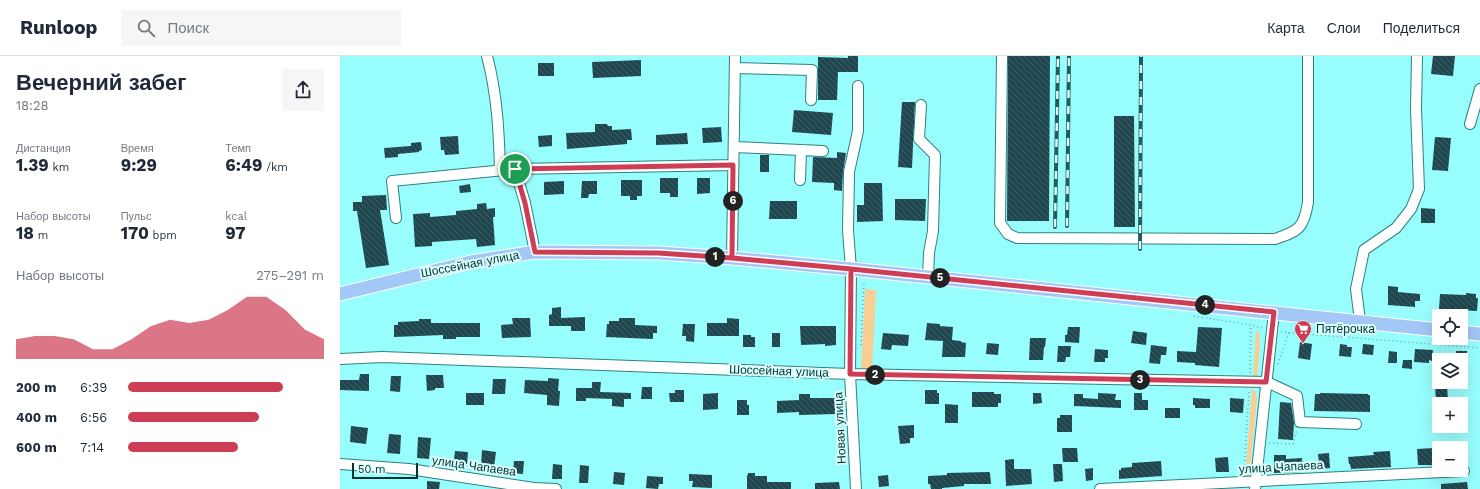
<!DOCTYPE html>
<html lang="ru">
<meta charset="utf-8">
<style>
body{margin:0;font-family:"Work Sans",sans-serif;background:#f6f6f7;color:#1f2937;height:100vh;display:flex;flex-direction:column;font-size:15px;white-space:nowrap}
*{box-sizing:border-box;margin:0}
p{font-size:13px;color:#747a83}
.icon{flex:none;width:22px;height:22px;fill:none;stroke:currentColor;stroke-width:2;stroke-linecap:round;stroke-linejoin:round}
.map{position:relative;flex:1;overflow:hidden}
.drawer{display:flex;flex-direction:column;background:#fff;width:340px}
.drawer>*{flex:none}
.tools{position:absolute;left:1092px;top:253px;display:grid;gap:8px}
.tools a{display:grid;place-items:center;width:36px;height:36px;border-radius:0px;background:#fff;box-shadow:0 4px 16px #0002;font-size:20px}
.scale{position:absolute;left:12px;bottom:10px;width:66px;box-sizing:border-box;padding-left:4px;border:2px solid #033333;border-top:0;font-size:11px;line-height:14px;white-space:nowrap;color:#033333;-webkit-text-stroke:3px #dafffe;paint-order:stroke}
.pin{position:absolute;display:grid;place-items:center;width:34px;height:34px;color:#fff;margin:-17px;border:2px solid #fff;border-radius:50%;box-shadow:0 1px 4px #0007}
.km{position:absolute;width:20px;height:20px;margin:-10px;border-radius:50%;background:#222;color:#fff;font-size:11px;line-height:20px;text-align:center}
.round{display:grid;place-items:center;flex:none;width:42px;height:42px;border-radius:0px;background:#f6f6f7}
.headline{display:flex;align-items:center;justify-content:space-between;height:68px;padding:0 16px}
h1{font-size:22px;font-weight:700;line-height:30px}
.stats{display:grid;grid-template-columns:repeat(3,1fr);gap:6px;height:68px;padding:4px 16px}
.stats div{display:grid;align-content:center}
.stats b{font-size:17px;font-weight:700}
.stats small{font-size:11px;font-weight:400}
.stats p{font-size:11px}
.chart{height:112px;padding:8px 16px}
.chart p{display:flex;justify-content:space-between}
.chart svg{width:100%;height:72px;margin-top:4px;fill:#cd3d55;opacity:.7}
ul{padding:0 16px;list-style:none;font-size:13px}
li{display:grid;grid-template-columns:64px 48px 1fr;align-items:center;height:30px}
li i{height:10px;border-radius:5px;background:#cd3d55}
header{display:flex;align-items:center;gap:24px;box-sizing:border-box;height:56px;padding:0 20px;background:#fff;border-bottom:1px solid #e0e1e3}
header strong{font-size:19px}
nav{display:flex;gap:22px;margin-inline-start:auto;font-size:14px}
.search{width:280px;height:36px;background:#f6f6f7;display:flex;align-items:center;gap:10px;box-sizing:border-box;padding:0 14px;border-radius:0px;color:#747a83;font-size:15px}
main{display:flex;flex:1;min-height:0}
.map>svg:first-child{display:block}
</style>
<header>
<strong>Runloop</strong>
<div class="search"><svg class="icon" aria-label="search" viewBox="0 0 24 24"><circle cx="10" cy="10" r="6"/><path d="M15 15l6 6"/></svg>Поиск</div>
<nav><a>Карта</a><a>Слои</a><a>Поделиться</a></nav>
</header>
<main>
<section class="drawer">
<div class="headline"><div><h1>Вечерний забег</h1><p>18:28</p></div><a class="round"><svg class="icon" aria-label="share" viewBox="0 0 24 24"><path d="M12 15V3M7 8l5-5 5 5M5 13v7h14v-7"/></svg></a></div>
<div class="stats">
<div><p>Дистанция</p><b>1.39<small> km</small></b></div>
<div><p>Время</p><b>9:29</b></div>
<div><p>Темп</p><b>6:49<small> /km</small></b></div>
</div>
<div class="stats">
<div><p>Набор высоты</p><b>18<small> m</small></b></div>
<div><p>Пульс</p><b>170<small> bpm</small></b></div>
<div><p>kcal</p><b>97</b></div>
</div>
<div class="chart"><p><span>Набор высоты</span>275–291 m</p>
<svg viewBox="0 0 160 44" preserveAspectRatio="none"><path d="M0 44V32L10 30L20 30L30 32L40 38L50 38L60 32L70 24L80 20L90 22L100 20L110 14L120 6L130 6L140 14L150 26L160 32V44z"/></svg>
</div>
<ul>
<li><b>200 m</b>6:39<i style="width:79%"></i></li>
<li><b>400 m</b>6:56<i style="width:67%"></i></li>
<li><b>600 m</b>7:14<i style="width:56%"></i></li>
</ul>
</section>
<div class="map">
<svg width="1140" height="433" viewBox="0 0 1140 433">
<defs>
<pattern id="building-back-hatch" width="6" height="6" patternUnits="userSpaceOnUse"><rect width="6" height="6" fill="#20464f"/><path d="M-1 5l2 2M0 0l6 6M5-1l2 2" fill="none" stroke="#3d5f66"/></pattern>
</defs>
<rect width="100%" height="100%" fill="#98fdfd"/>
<path fill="#f8ce92" d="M525,233L536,234L532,314H521Z
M916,275L919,276L920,288L917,323H913Z
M912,332L916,337L917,343L909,422L905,423Z"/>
<path fill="url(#building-back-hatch)" d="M508,0H518V16H498L497,44H478V1L508,2Z
M668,0H710L709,165H667Z
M1093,0H1115L1113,20L1091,18Z
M301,4V20L253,22L252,6Z
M198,7H214V20H198Z
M562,46H575L572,112L558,111Z
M454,54L493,57L491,79L452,76Z
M774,60H794L795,171H774Z
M255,68H267L268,70H272V74L291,73L292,84H287V88L227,93L226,77L255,76Z
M381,71L382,86L363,87L362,72Z
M347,77L348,88L316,89V79Z
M212,79V90L199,91L198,80Z
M118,80L119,98L105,99L104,94H101L100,81Z
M1095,81L1111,82L1108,115L1092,114Z
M81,86L82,94L79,95V96L58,98V101L45,102L44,92L71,90V87Z
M497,96L506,97L503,116L502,135L494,134V127L472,126L473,101L497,102Z
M420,99H429V116H420Z
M320,122H338V141H330V137H320Z
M357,122H370V137L357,138Z
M281,124H302V140H297V144H290V140H281Z
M224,125V138L204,139V126Z
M242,125H257V138H249L248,142H241Z
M524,127H542L543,165L517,166V149H524Z
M130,128L131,136L120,137L119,130Z
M46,139L47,154H40L49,209L26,212L17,155H13V146H22V140Z
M555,143H586L585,165L555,164Z
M430,145H457V163H429Z
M146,147L147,153L155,152V161H153L155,189L137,191L136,183L92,186V190L75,191L73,158L90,157V161L116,159V155L137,153V148Z
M1081,152L1095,153V167H1081Z
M1048,230L1058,231V236L1080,238V245H1075V251L1048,249Z
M1126,237L1136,238V242H1138L1137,255L1099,253L1100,238L1126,239Z
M221,251V262L245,261V275H231V270H209V259L212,258V252Z
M172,262H190L191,281L162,282L161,269L173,268Z
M279,262H295V269L317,270V277H313V283L266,281L267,268H269V265H279Z
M387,262L399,263V280H367V267H387Z
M79,263H91V267H140V281H116V283H103V279L54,281V269H58V266L79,265Z
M587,267L600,268V270L613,271L612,284L621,285V286L626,287L625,301H602L603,285L585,284Z
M343,268H355L354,286L346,285V280H342Z
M460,270H496V289L485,290V288L461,289Z
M728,271H740L739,287L725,286V279H727Z
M858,271L882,272L879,311L855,309V307L837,306V295L856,296Z
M793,275L807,277L806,289L791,287Z
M432,277H440V291H432Z
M543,277L569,279L568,290L552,289L551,294L541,293Z
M403,279H411V281H415V291H403Z
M690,282H706L705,291H704L703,304H689Z
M960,286L972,288L970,304L958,302Z
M647,287L659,288L658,299L646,298Z
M1000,288L1007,289V291H1012L1011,301L999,300Z
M1023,288L1034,289L1033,299L1022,298Z
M811,289L827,291L826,299H821L820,308L809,307Z
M718,290H731L730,301H726L725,306H717Z
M755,293L768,294V302H765V306H754Z
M1075,293L1093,294L1092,305L1089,304V307L1074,306Z
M1049,295L1057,296V307H1048Z
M1116,295H1127L1126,304H1116Z
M1063,304H1072V313L1062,312Z
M20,318H29V335L0,334V324H19Z
M86,319H103L104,332H95V334L87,335Z
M51,320H61L60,336L50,335Z
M208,322L219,323L218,335H220L219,350L207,349V339L184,337L185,324L208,325Z
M153,323H166L165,338H152Z
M252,326H261L260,336L291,337V343H284V351L272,350V343L246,342V345H236V332H252Z
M1095,329H1107L1108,346H1096Z
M302,331H312V343H301Z
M335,334H344V346H330L329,337H335Z
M585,334H597V337H599V348H585Z
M632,336H654V338H661V347H658V351H632Z
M126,337H144V349H126Z
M378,337V353L363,354V338Z
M693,337H701L702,347L693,348Z
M758,337L776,338L775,344H781V352L734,350V338H743V342L758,343Z
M794,337H802V344H808V354H794Z
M980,337L1028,338V339H1030V356L974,355L975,338H980Z
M459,338H470V342H495L496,358L459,359V356L437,357V345L459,344Z
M853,342L870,343V352H855V349H853Z
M890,342L904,343L903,357L890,356Z
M397,344H407V349H409V359H397Z
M940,346L951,347L954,366L953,384L938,383Z
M605,348L618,349V367H605Z
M825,352H840V362H825Z
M720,359H732V376H717V362H720Z
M574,369V382H570V387L560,388L558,370Z
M11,370L28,372L26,388L10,386Z
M49,378L61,379L60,398L47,397Z
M78,381L91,382L89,403L77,402Z
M722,392H737L738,406H723Z
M1094,392L1095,404H1092V409H1078L1077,393Z
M142,394L156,396L154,411L141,410Z
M115,395L128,396L127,408L115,407V404H114Z
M1050,395L1051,411L1011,413L1010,408H1009L1008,401L1034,399L1033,396Z
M989,397L990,412L982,413V407H979L978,398Z
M934,399H946V403L962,402L963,416L934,417Z
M888,401L889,416H876L875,402Z
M674,403V413H691L692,428L666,430L665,404Z
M174,405H184L183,418L173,417Z
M821,405L822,420L779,423V414H781V412L792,411V407Z
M213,408L222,409V423H212Z
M713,408H722L723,425L714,426Z
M240,409L249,410L248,427H239Z
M753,412V424L746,425L745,413Z
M274,416L285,417L284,429L273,428Z
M649,416L650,417L651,428H624V430L602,432V433H591L590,428H588V420L607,419V417Z
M408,417H415V420H427V426H451V433H407V419H408Z
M349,418L372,419V432L352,431L353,425H349Z
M548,419L549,430L539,431L538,420Z
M307,420L323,421V428H319L318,433L306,432Z
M87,425L100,426L99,433H87Z
M499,426L500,433H475V427Z
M1127,426L1128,433H1101V428Z"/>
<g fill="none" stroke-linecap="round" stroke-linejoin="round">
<defs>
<path id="minor" d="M147,0C157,38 159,75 160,114
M662,0L660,167L668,178L677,182L935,183C959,175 964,172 968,146V0
M395,12L472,14L471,44
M581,49L579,83L595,99L593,175L589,197L588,221
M1130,68L1140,33
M394,91L483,95
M175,113L393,109
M460,124L461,94
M56,162L52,125L175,113L185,147L195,196
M392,202L395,0
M1020,265L1016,233L1024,194L1056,172L1071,153L1079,133L1076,53L1077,0
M0,303L42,301L510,318L927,326L957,340L960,366L1016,368
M0,408L69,413L194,432L216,433
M516,433L510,318L511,213L508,174L509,116L518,75V30
M760,433L1124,415
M915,433L934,256"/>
<path id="major" d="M0,238L131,206L195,196L318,197L392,202L511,213L1099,274
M1121,276L1140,278"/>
</defs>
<use href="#minor" stroke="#308080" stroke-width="12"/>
<use href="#major" stroke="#fff" stroke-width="15"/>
<path stroke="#5cacac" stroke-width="1.5" stroke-dasharray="1 3" stroke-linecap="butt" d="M854,260L911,269L923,272
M941,276L1140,292
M521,289L524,226
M938,308L949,276
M910,317L911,269
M929,387L953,388L957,374
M904,417L909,335"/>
<use href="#minor" stroke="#fff" stroke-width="10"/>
<use href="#major" stroke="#a3c7f6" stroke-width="13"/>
<defs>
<path id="rail" d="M727,170L729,0
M715,171L718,0
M800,193L801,0"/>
</defs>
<use href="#rail" stroke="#215c5c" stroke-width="4"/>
<use href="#rail" stroke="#dafffe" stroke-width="2.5" stroke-dasharray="8" stroke-linecap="butt"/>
</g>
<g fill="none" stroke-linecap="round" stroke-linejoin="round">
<defs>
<path id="route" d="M175,113L185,147L195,196L318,197L392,202L511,213L510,318L926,326L934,256L511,213L392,202L393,109L175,113"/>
</defs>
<use href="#route" stroke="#fff" stroke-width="8"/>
<use href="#route" stroke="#cd3d55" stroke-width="5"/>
</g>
<defs>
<symbol id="supermarket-pin" viewBox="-11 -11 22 30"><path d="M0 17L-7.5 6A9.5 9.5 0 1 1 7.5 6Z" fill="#cd3d55" stroke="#dafffe"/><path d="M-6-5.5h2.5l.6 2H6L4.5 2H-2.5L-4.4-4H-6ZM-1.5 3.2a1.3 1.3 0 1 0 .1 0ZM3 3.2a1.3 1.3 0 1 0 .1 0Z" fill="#fff"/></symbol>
</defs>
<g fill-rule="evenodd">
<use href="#supermarket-pin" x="953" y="263" width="20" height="27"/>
</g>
<g text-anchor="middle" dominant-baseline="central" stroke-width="4" stroke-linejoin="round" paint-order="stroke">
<g font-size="12" fill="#033333" stroke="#dafffe">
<text transform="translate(130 208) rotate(-11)">Шоссейная улица</text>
<text transform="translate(439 315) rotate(2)">Шоссейная улица</text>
<text transform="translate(500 372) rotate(-93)">Новая улица</text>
<text transform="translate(134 410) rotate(8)">улица Чапаева</text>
<text transform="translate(941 411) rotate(-3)">улица Чапаева</text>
</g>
<g font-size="12" fill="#033333" stroke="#dafffe" text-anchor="start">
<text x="976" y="273">Пятёрочка</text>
</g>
</g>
</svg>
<div class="tools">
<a><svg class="icon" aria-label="locate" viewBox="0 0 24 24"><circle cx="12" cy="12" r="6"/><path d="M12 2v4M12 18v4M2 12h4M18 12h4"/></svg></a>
<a><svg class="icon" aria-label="layers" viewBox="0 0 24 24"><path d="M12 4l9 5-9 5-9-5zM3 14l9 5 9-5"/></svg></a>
<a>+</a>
<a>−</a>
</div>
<div class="scale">50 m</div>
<div class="pin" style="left:175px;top:113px;background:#1e9e55"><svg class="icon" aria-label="arrive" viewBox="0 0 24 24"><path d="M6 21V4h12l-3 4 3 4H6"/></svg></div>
<b class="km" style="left:375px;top:201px">1</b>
<b class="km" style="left:535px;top:319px">2</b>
<b class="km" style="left:800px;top:324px">3</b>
<b class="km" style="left:865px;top:249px">4</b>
<b class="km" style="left:600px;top:222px">5</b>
<b class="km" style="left:393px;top:145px">6</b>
</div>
</main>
